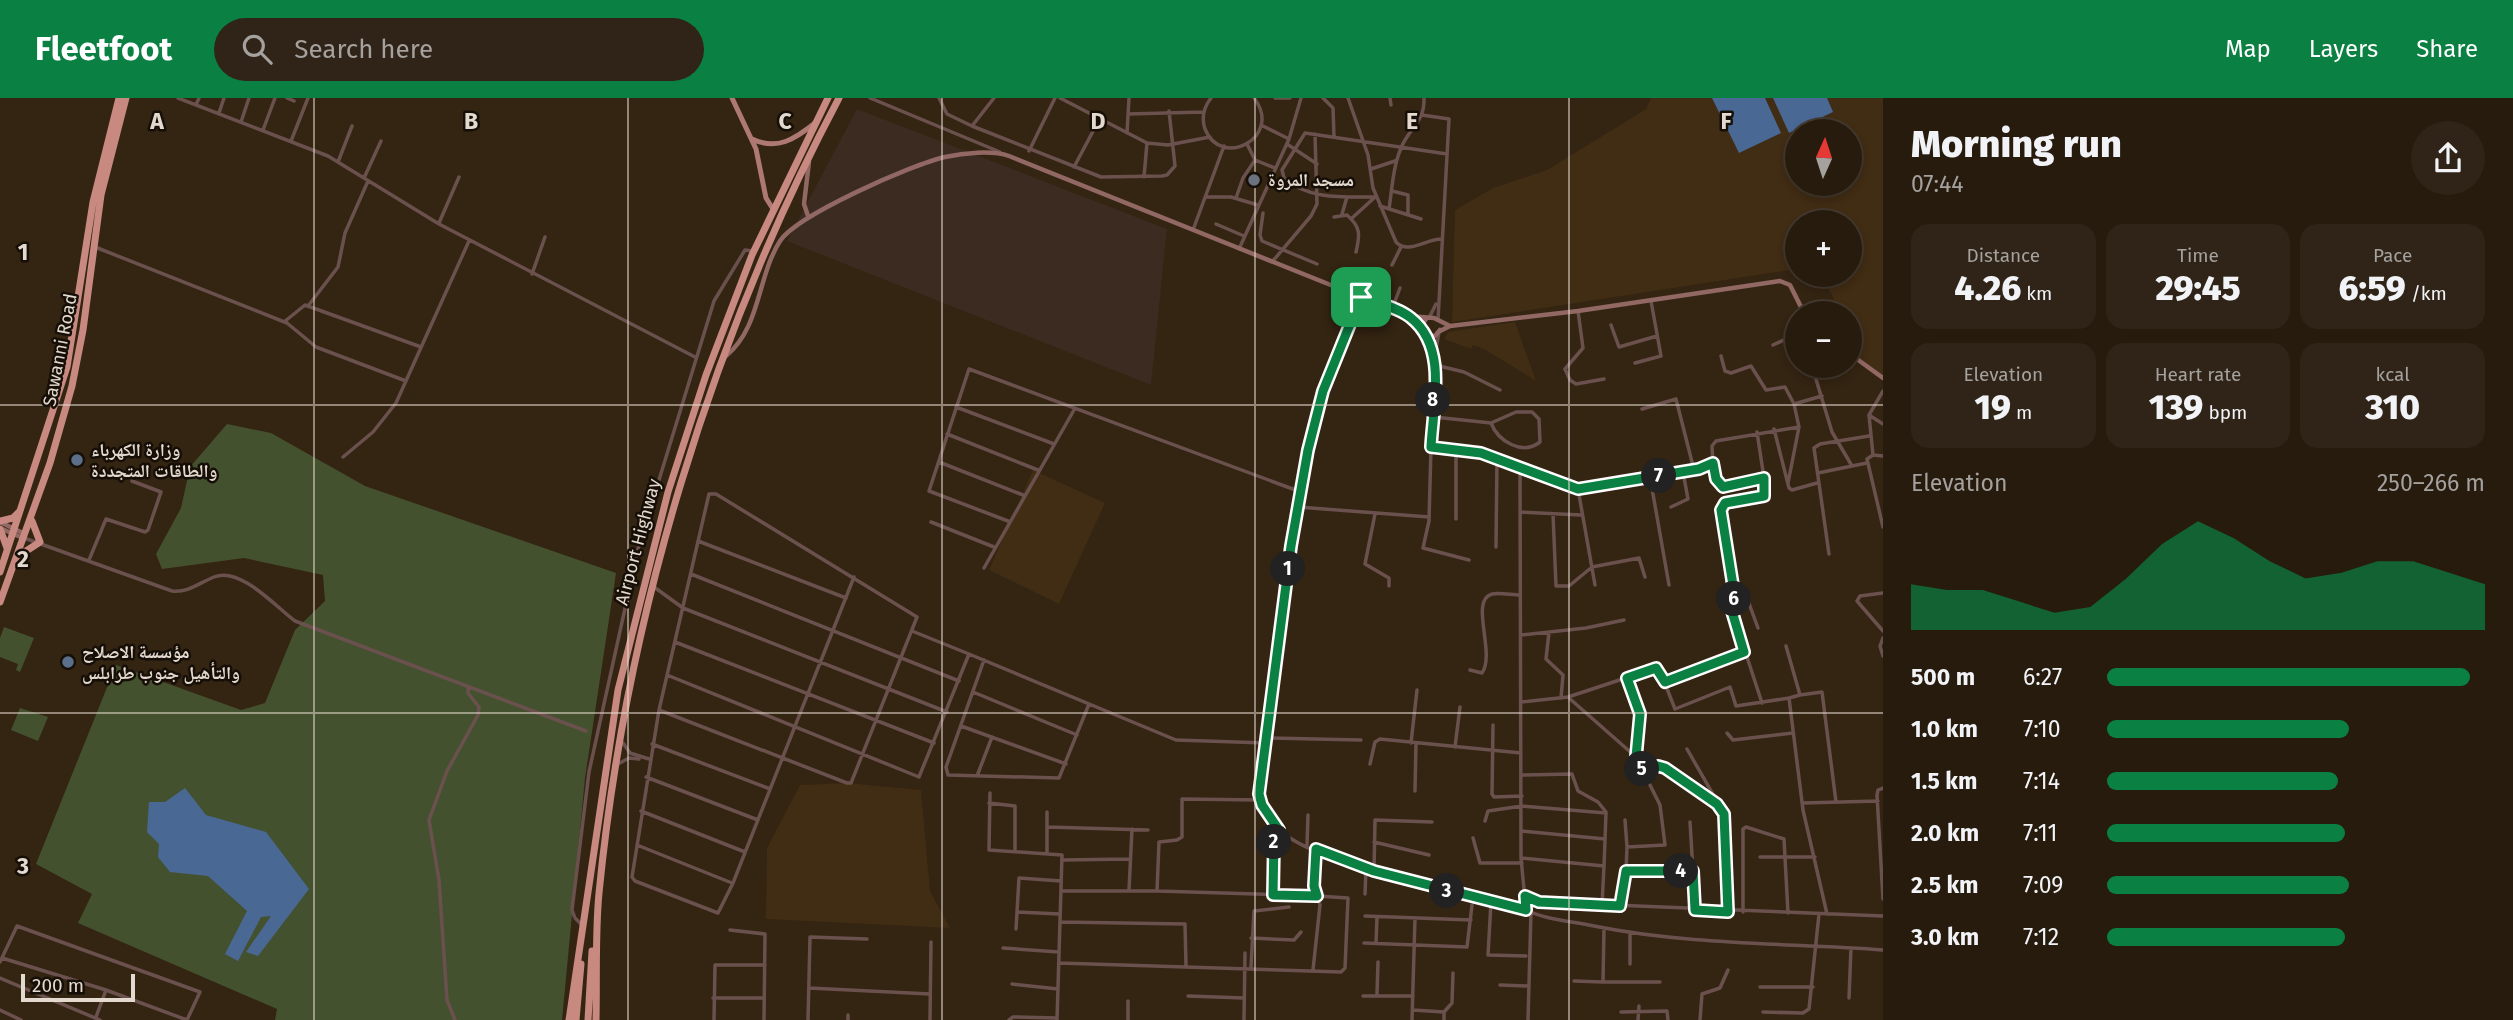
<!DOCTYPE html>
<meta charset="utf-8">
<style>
body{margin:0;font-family:"Fira Sans","Noto Naskh Arabic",sans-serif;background:#2f2417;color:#f1f3f6;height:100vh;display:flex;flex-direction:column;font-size:26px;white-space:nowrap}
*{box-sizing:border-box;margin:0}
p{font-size:23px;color:#a4a19e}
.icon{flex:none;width:38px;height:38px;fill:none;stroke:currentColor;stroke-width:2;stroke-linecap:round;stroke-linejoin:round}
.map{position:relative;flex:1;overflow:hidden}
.sheet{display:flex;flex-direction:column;background:#271b0e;width:630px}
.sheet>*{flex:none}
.needle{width:46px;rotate:3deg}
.buttons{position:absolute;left:1785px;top:21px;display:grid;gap:14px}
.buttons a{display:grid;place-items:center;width:77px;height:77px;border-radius:50%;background:#271b0e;box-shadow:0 4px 10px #0003,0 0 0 2px #43392e;font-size:35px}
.scale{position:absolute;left:21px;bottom:18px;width:114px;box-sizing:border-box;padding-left:7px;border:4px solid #e4d9ce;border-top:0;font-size:19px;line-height:24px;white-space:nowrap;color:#e4d9ce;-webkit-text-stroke:5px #160f07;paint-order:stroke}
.pin{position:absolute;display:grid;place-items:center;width:60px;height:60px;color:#fff;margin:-30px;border-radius:14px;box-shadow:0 4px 10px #0006}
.km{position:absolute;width:35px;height:35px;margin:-18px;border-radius:50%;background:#222;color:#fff;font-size:19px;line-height:35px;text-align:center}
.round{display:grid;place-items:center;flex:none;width:74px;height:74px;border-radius:37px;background:#2f2417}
.headline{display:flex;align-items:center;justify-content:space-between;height:119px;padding:0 28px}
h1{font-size:38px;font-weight:800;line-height:52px}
.metrics{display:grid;grid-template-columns:repeat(3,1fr);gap:10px;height:119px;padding:7px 28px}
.metrics div{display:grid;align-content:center;border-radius:18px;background:#2f2417;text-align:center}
.metrics b{font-size:35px;font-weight:800}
.metrics small{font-size:19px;font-weight:400}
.metrics p{font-size:19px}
.chart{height:196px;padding:14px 28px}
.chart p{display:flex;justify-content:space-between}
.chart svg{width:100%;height:126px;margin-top:7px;fill:#0b8043;opacity:.7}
ul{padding:0 28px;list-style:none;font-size:23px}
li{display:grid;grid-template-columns:112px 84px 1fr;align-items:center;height:52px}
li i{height:18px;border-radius:9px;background:#0b8043}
header{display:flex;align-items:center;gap:42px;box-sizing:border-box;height:98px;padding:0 35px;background:#0b8043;color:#fff}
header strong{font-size:33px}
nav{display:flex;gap:38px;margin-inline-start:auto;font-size:24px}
.search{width:490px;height:63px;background:#2f2417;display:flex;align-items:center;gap:18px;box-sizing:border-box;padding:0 24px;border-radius:38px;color:#a4a19e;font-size:26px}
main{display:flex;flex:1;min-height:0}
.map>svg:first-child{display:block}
</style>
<header>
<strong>Fleetfoot</strong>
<div class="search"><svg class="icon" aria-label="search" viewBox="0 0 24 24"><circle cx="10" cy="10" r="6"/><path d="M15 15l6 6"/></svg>Search here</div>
<nav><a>Map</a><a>Layers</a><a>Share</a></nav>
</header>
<main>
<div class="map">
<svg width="1883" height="922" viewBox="0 0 1883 922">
<rect width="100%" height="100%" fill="#342412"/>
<path fill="#3b2b21" d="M857,11L1167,131L1151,287L787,143Z"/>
<path fill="#412c14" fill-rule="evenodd" d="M1651,0H1883V280L1850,256V215H1833L1837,208L1822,177H1850V124H1797V171L1452,224L1455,112L1493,90L1547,72L1646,11ZM1797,33H1850V86H1797Z
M1515,224L1536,283L1484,251L1473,247L1471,251L1444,241L1448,234Z
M1033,372L1105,405L1059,506L989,472Z
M847,685L921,692L930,793L950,830L766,821L767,750L800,687Z"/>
<path fill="#44512f" d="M227,326L271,335L365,388L616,475L585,680L562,922H275L277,911L78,825L92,796L36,766L116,567L241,612L265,605L295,532L325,503L323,477L244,460L162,471L156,456L181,410L190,369Z
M4,529L34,540L20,574L16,572L18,566L0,559V540Z
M20,610L48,619L38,643L11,632Z"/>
<path fill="#496894" d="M1712,0H1765L1781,35L1739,55Z
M1773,0H1827L1833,14L1789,35Z
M185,690L206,717L266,734L309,791L258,858L246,854L271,818L261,819L238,863L225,856L247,813L208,778L170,774L158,759L159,746L147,734L149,704H165Z"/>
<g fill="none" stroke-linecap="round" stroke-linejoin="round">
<path stroke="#6b514e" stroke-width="3.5" d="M178,0L328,58L439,126L695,259
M287,0L294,3
M870,0L1000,54
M939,0L947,16L972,28L994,0
M1060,0L1147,45L1168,47L1210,39
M1211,0C1204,9 1201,19 1205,31C1221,72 1284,39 1254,0
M1275,0H1290
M1323,0L1333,10L1334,39
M1348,0L1368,57L1373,90L1396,144C1408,157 1425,141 1442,141
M1390,0L1391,7
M196,7L199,0
M219,15L224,0
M1128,16L1204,14
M1422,17L1449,21L1438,222
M241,24L249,0
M1261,27L1289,41
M972,28L1101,79L1162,78L1167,77L1175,68L1169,13
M263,32L275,0
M1127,35L1129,0
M291,43L308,0
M1247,46L1255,62L1275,70
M1287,46L1317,66
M1029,53L1055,0
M338,64L352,28
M1074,69L1099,22
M1371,71L1395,63
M1144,79L1147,45
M364,80L381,43
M1392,93L1408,97V117
M1206,99H1231L1258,107
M1376,99C1345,99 1308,102 1284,80L1282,72L1305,35L1447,56
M1236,100L1243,80L1255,62
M1380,108L1421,121
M1389,111C1392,91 1393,69 1401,50C1409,30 1425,24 1424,0
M1263,115L1260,137L1262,143L1317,166
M1342,116L1347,99
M1334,119L1347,117C1361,129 1360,137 1356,154
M1351,121L1374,100
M439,125L459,79
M1216,126L1244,138
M1193,132L1224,48
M95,149L287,225L316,249L406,283
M1239,151L1289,41L1301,0
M1272,164L1311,118L1317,106L1315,36
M1392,167L1401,149
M532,176L545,139
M1361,199L1323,293L1308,352L1291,448L1260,702C1266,714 1274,729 1285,737C1344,776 1456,794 1526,812
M308,208L338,169L345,135L368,83
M1392,211L1400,190
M1578,213L1583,250L1565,271L1570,282L1576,286L1604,281
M1429,220L1436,206
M284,224L305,207L421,249
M1611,227L1619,249L1657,238
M1439,234L1435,257L1431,349L1481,355L1520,369L1521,760L1526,812C1547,822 1571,823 1594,828C1688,847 1787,845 1883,852
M1425,238L1434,255
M1773,247L1797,236
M1721,258L1725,273L1731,275L1751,268L1766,292L1785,289L1794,306
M1635,265L1661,258L1651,203
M1435,267L1464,274L1500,292
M1812,268L1832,334L1852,368L1818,375
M1883,293L1869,317L1873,357L1867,361L1883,429
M956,309L1054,346
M1642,311L1676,301L1694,372
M1869,317L1883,326
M1434,319L1491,325L1516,314H1532L1539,321L1540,344C1522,358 1498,343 1491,325
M1799,329L1794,306L1822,298
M1774,331L1789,390L1792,392L1817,385
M947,336L1038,372
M1431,349L1429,423L1423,450L1469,462
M1873,357L1883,358
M343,359L373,334L396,305L469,143
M939,364L1023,397
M1713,365L1715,381L1723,389L1764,380L1757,334
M1852,368L1867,365
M1520,369L1578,391L1699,371L1713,365L1712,348L1716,343L1799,329L1788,385
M1650,379L1669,487
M1578,391L1595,487
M1298,409L1429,419
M1671,409L1688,401L1683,374
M1520,414L1581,417
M1375,416L1365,466L1389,480V488
M1553,416L1556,488H1569L1592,469L1639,460L1645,479
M1456,421V352
M1008,423L929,393L969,271L1301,394
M931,424L994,449
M24,440L172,493C188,495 199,485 214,479C240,468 276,509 295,523L586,633
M698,443L846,500
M1496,449L1497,360
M1829,456L1814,350L1820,346L1869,338
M89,462L106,421L145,434L148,432L161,394L132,383
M984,470L1074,312
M691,476L959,583
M654,489L683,510L947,614
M1734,494L1747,500L1758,530
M1883,495L1860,498L1857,503L1883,533
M1549,534L1546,561L1563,577L1561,600
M1521,537L1586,530L1624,522
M1883,540L1880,548L1883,558
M675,544L934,645
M1786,548L1800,597L1789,600
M969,556L1176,642L1266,645
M984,562L946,669L948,677L1059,680L1089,606
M1470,572L1482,575C1496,555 1469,502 1492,496C1499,494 1512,497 1520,497
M667,577L919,679L969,556L912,533
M1627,580L1641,618L1636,659
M1665,584L1744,554
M973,594L1077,637
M1800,597L1822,594L1836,704
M1569,600L1636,659L1660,707L1665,747L1627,749L1626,773
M1521,604L1568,599L1656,570L1660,573L1675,611L1730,589L1736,608L1789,600L1803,712L1827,816
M1762,605L1731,510L1735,500L1722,413L1725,405L1764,398V380
M659,612L847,685H851L917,519L716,396H709L659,612L632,779L635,783L718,815L733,785L854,479
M1493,627L1492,696L1494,699L1522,698
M961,628L1066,666
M1727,635L1733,642L1793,635
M1267,640L1361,642
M623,645L630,655L649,661
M1411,645L1417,592
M652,646L770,691
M1455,649L1460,609
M1687,651L1718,705
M618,666L629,660L639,661
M1370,666L1375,644L1380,641L1521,655
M1644,674L1662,669L1717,706L1724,716L1728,814
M1521,677L1572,676L1578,693L1598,704L1606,714
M977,678L992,639
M646,679L758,722
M1883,690L1878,692L1877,697L1883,801
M1415,693L1416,645
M990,695L989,752L1062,757L1057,922
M989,705L1015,708V753
M1803,705L1878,703
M641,713L745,754
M1625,722L1627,749
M1485,723L1488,713L1522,708L1606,715L1604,768
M1690,724L1693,773
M1047,729L1148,732
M1522,733L1605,741
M1473,740L1480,765H1522
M1374,744L1429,757
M637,747L732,785
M1307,747L1308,717
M1047,754V714
M1760,759H1815
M1521,760L1604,768L1602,807
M1062,762L1130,761
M1374,773L1375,722L1432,724
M1129,792L1132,731
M1062,793H1157L1159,744L1177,742L1182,739V701L1260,702
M1157,793L1317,798L1320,807L1313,872
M1365,796L1366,771
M1273,797L1274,740L1279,732
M1525,798L1539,804L1883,818
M1491,804L1488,857L1526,858
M1620,808L1626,773H1693L1695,812
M1017,814L1060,816
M1743,814V731L1746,729L1784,741L1788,815
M1365,818L1471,822
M1060,824L1185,826L1186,868
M582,827L575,820L572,812L589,674L639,447L714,203L745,152L752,153
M1604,830L1603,884H1660
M1016,831L1019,780L1061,783
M730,832L765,836L764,922
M1251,840L1294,842L1301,834
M1364,845L1467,849L1472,807
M1376,845L1377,819
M1003,850L1059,854
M2,860L106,892L187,922
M0,864L17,828L200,894L187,922
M1059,865L1341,874L1345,870L1348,800L1317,798L1314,794L1316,751
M1630,866V834
M1251,869L1254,813L1289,809
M0,880L100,922
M1574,883L1603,884
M1012,886L1058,891
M1500,887L1529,888
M1760,889H1813
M809,890L930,896
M1377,896L1378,864
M1188,898L1244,900
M1363,898H1413
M713,900H764
M1849,900L1851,850
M0,912L21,922
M1413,912L1444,914
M1621,914L1667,913L1668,922
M1763,914L1803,915L1809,911L1819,816
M848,917V922
M96,919L106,892
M455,922L447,902L439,782L429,722L447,673L478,617L479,609L468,595V590
M714,922L715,867H765
M808,922L810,839L867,841
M930,922L931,844
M1009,922L1013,919L1057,920
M1128,922V903
M1244,922L1245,855
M1412,922L1415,820
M1444,922V914L1452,905L1453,875
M1528,922L1531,814
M1638,922L1639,908
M1700,922L1702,896L1720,890L1728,872"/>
<path stroke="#916863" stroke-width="4.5" d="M808,118L804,106L809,64
M1426,221L1421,228L1425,238H1435L1440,232
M1440,233L1450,228L1578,213L1780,183L1790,187L1804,215
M1850,256L1883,280
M726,258C761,229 757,179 780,143C797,117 913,66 945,59C963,55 992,52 1009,58L1408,218L1434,220L1450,228
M0,424L25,436
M0,430L23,440"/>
<path stroke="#ae7973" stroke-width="5" d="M732,0L756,51L766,100L773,111
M752,41C777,53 795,41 815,25"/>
<path stroke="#c88981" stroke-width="7" d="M0,423L13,420L19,414
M0,431L7,450
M20,457L40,444L32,423
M0,474L67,269L93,104L119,0
M0,504L50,365L72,288L83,232L101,97L126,0
M569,922L618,592L668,394L706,277L752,157L828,0
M576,922L581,866
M588,922L592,853
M596,922C597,880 595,837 599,795C626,521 710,243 839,0"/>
</g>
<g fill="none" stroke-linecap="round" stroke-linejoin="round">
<defs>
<path id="route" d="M1361,199C1376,205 1398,209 1411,220C1448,249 1433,308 1431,349L1481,355L1578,391L1699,371L1713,365L1716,381L1723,389L1764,380V398L1725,405L1721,412L1735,500L1731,510L1744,554L1665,584L1656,570L1627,580L1640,616L1636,659L1644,674L1658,668L1665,670L1717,706L1724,716L1728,814L1695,812L1693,773H1626L1620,808L1539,804L1525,798L1526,812L1374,773L1316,751L1314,788L1317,798L1273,797L1274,740L1279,732L1262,707L1259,696L1291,448L1308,352L1323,293Z"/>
</defs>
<use href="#route" stroke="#fff" stroke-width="14"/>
<use href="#route" stroke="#0b8043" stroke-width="9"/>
</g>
<path fill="none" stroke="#e4d9ce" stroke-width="2" stroke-opacity="0.55" d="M314,0V922M628,0V922M942,0V922M1255,0V922M1569,0V922M0,307H1883M0,615H1883"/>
<circle fill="#6b7280" stroke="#160f07" stroke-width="2.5" cx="1254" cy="82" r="7"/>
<g fill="#5c6f8a" stroke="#160f07" stroke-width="2.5">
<circle cx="77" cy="362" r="7"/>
<circle cx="68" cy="564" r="7"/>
</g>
<g text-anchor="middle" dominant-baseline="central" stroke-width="5" stroke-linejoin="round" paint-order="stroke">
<g font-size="18" font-weight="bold" fill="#e4d9ce" stroke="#160f07" text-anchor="start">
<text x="1268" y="82">مسجد المروة</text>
<text x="91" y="352">وزارة الكهرباء<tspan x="91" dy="21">والطاقات المتجددة</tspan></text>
<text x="82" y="554">مؤسسة الاصلاح<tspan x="82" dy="21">والتأهيل جنوب طرابلس</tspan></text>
</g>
<g font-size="18" fill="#e4d9ce" stroke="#160f07">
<text transform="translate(60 252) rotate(-79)">Sawanni Road</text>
<text transform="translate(638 444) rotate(-75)">Airport Highway</text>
</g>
</g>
<g font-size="23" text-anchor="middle" font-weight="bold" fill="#e4d9ce" stroke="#160f07" stroke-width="5" stroke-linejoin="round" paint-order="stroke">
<text x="157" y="31">A</text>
<text x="471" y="31">B</text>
<text x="785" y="31">C</text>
<text x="1098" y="31">D</text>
<text x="1412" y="31">E</text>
<text x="1726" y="31">F</text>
<text x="23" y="162">1</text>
<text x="23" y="469">2</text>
<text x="23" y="776">3</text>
</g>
</svg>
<div class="buttons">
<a><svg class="needle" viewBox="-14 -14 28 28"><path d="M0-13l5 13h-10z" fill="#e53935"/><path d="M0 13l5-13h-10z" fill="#a4a19e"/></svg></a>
<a>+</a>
<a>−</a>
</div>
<div class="scale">200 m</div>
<div class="pin" style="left:1361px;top:199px;background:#1e9e55"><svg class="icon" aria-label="arrive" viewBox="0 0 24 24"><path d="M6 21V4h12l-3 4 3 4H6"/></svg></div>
<b class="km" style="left:1288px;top:471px">1</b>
<b class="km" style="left:1274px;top:744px">2</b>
<b class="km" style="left:1447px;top:793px">3</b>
<b class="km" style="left:1681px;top:773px">4</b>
<b class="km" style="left:1642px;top:671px">5</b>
<b class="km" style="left:1734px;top:501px">6</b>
<b class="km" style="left:1659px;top:378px">7</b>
<b class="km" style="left:1433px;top:302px">8</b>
</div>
<section class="sheet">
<div class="headline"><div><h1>Morning run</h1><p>07:44</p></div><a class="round"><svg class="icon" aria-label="share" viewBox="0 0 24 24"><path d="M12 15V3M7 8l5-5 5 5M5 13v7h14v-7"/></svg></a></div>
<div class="metrics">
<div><p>Distance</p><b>4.26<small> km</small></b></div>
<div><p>Time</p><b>29:45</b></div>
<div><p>Pace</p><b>6:59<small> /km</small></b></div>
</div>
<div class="metrics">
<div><p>Elevation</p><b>19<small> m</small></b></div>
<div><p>Heart rate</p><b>139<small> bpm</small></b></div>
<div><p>kcal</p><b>310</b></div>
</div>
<div class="chart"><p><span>Elevation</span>250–266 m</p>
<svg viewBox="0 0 160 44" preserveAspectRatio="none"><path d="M0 44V28L10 30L20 30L30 34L40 38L50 36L60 26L70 14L80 6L90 12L100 20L110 26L120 24L130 20L140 20L150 24L160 28V44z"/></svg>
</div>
<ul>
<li><b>500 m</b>6:27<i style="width:96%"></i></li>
<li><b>1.0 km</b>7:10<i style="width:64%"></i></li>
<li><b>1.5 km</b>7:14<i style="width:61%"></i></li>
<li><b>2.0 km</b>7:11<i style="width:63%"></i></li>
<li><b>2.5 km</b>7:09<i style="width:64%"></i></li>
<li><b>3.0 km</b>7:12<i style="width:63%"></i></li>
</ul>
</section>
</main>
